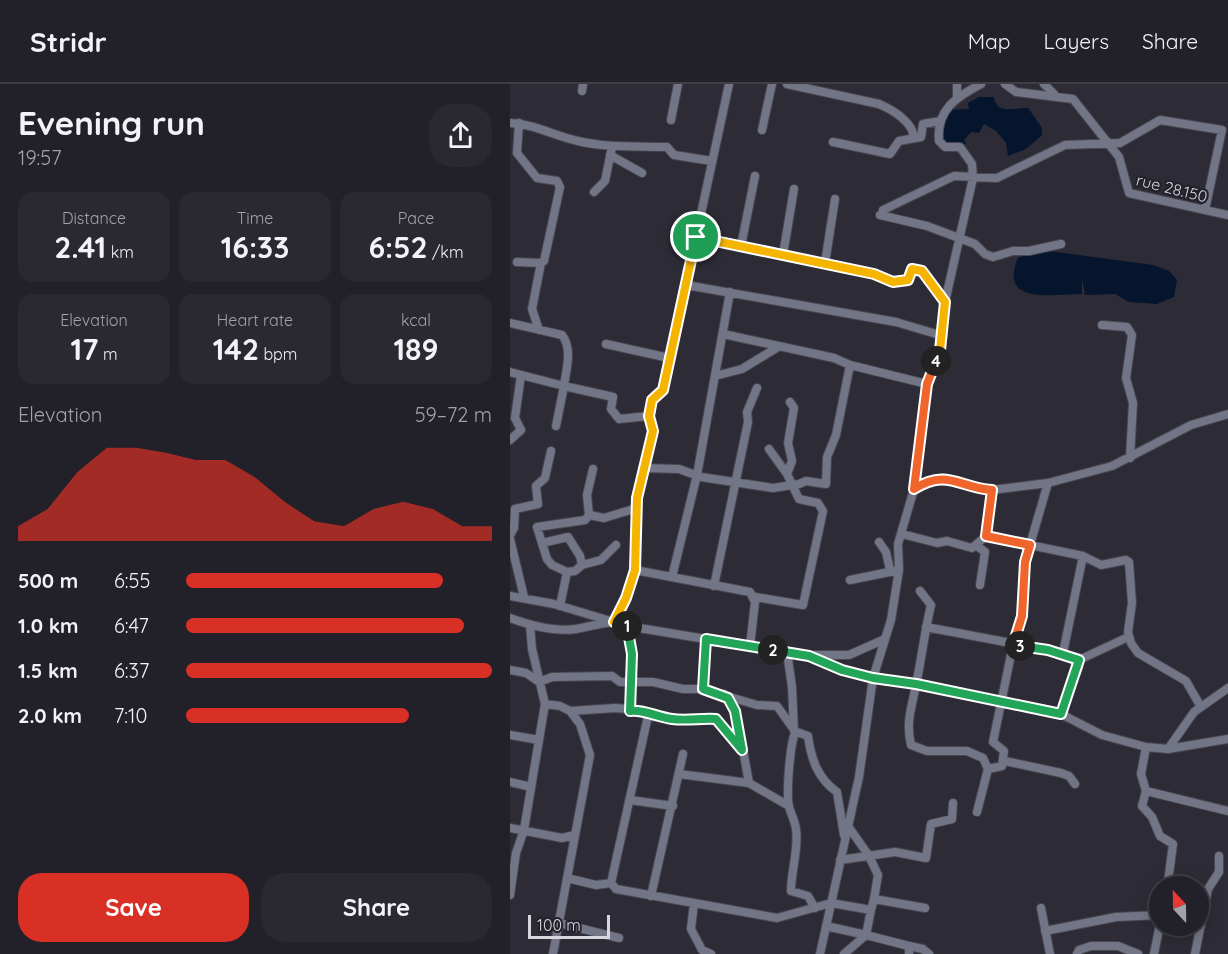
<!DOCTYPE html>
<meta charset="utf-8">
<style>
body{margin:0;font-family:Quicksand,sans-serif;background:#2a2830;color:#f1f3f6;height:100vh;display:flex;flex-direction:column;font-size:22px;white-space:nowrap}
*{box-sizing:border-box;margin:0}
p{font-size:20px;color:#a2a3a8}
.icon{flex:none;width:33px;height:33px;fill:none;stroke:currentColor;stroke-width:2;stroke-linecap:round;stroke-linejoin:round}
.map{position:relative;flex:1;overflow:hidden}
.details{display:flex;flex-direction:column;background:#222028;width:510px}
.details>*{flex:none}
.needle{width:39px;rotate:338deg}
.buttons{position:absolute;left:639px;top:792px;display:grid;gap:12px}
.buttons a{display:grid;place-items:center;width:60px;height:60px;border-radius:50%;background:#222028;box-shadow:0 3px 15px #0003,0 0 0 2px #3f3e45;font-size:30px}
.scale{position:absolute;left:18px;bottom:15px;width:82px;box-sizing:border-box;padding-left:6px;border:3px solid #d7d6dd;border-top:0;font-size:16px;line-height:21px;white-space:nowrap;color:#d7d6dd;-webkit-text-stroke:4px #24212b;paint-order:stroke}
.pin{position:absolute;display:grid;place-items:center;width:51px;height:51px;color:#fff;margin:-26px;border:3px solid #fff;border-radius:50%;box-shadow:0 2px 6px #0007}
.km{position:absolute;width:30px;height:30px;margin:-15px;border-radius:50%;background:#222;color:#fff;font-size:16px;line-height:30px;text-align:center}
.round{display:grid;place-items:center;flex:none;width:63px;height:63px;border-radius:24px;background:#2a2830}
.headline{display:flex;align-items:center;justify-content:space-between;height:102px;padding:0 18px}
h1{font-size:33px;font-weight:800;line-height:45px}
.stats{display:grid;grid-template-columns:repeat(3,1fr);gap:9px;height:102px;padding:6px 18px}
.stats div{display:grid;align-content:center;border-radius:15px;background:#2a2830;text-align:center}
.stats b{font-size:30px;font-weight:800}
.stats small{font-size:16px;font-weight:400}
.stats p{font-size:16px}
.chart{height:168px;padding:12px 18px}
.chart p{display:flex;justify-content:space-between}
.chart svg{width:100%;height:108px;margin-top:6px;fill:#d93025;opacity:.7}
.cta{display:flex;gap:12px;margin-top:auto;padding:12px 18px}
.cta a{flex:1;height:69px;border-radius:24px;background:#d93025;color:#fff;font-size:24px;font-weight:800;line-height:69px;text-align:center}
.cta a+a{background:#2a2830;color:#f1f3f6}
ul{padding:0 18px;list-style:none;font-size:20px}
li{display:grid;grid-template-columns:96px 72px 1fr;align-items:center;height:45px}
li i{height:15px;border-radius:8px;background:#d93025}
header{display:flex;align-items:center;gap:36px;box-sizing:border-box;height:84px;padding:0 30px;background:#222028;border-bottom:2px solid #3f3e45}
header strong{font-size:28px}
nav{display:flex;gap:33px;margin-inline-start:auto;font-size:21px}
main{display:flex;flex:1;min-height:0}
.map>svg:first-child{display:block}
</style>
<header>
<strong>Stridr</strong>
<nav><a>Map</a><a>Layers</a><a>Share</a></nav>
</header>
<main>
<section class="details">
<div class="headline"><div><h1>Evening run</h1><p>19:57</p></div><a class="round"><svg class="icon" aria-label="share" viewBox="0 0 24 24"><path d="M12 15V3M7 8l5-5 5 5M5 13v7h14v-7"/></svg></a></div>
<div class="stats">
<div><p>Distance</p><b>2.41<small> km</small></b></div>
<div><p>Time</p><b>16:33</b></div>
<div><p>Pace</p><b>6:52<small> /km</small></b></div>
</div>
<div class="stats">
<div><p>Elevation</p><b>17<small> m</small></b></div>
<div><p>Heart rate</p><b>142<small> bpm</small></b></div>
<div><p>kcal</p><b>189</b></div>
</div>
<div class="chart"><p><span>Elevation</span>59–72 m</p>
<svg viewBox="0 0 160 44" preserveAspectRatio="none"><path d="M0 44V38L10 31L20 16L30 6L40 6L50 8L60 11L70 11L80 18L90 28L100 36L110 38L120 31L130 28L140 31L150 38L160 38V44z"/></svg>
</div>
<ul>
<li><b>500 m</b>6:55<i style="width:84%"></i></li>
<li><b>1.0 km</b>6:47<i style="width:91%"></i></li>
<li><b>1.5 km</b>6:37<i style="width:100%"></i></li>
<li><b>2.0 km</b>7:10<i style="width:73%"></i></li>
</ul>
<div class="cta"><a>Save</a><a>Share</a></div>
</section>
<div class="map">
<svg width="718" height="870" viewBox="0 0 718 870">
<rect width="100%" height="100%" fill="#2d2b35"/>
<path fill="#04152d" d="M469,13H484C487,32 505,23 518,24L532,44V51L516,65L498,72L496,59L486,47L474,40L469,49L461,48L454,56L456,59L453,62L443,58L438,60L430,53L437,26L459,25L458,19Z
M531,166L643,181L659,187L667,196L664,213L647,220L619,218L605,210L575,211L572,194V210C543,210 488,222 508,174Z"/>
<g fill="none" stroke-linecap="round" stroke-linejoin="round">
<defs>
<path id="minor" d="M277,0L369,20C383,26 403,38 404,54
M495,0L506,8L563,15L609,73L619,109L718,131
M534,0L545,11
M72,7L73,0
M447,13V0
M161,36L168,0
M0,39C25,40 44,52 68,57C97,64 127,62 157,63L164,71L202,77
M252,46L262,0
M323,58L380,70L389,57L411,53L413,40L430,37
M100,71L132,89
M84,108L95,97L102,63
M373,126L444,92L487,94L555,61L610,59L650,36L712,46L695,126
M370,131L417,142L465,160L475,170L483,173L503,167H519L551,160
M186,153L364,190L383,198L398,196L402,185L412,187L435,218
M231,162L245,92
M273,171L284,105
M7,178L31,179L34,177L50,103L47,97L27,94L7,69L9,39
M315,179L325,115
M176,201L386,238L433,252
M0,239L52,251C63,265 56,286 54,302L0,288
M592,241L617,243L622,251L616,294L623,319L620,374
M29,246L22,225L31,179
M213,250L324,274L340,281L417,300
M96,260L159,274
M205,292L232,285L268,263
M46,342L54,302L103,313L101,325L109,335L139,332
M0,356L11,346L5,334L11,291
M259,365L277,390
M133,384L169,385L191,393L263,404L289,400L296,397L316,400L317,373L326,351L340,281
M83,385L77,411L79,431L94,434L127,424
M404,405L433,394L482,406L538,399L602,382L681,341L718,330
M392,450L427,459L437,457L462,464L476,452L573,472L591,481L616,476L619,478L622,519L618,548L621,559L628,569L676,597L691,623
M0,451L4,444L5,425L28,420L26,402L35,394L41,367
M476,452L482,406
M0,455L14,513
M369,458L376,468L380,486
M32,459L58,453L70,472L72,481L65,487L57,488
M467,462L475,468L470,501
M72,481L91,476L106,461
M125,486L240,508L245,518L240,562
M162,493L187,391L220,208
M340,496L389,486
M204,502L238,338L237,328L247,304
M410,507L421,521C415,546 412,571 407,596C403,620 395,636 401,661L417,667H457L473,674L478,685L467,728
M0,512L44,520L117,542L299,572L332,586L363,594L406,600L551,630L592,651L636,663L658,665L718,655
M245,513L293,521L313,427L308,419L289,415L277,390L282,377L278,359L284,324L280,318
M50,522L57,488L42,481L37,475L27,443L75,436L79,431
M0,534C19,541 46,548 66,545C79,543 90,539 104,538L116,514L125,486L127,414L143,347L139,332L142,316L153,306L219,0
M117,542L122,570L120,627
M416,543L538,566L568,574L569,582L551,630
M277,568L282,603L284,647L298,652C301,674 307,694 327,708L334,751
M553,569L573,472
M301,571H339L375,555
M569,576L618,553
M0,586L16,589L29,598L42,593L102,592L110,598H143L173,605H193L247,621L267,622L282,643
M193,605L196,555
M214,610L226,627L239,699L279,722
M35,620L50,622L60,627L105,624L131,626L138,632L164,635H206L232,666
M285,649C280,661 276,709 279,723C281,730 285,737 286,745C289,765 281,787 281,807L298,812L305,824
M0,651L29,656
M636,663L631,690L636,707L718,727
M658,665L684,628L718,604
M495,677L551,689L559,692L565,700
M478,685L492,682L494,667L483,658L503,561L512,532L515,478L538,399
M169,690L239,699
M0,698L21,703
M636,707L632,722L642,733L650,752L663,760L658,798L654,802
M120,716L163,722
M338,742L359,772L368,791L364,815
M0,744L52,754L64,751
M330,776L385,768L416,774L421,740L442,735L443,719
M57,794L86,801L101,799
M101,799L106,805L267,834L321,819L361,826L364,815L415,824
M101,799L138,632
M0,811L6,769L14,746L35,620L22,565L20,541
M141,812L173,670
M184,819L181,845L192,866L201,870
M531,824L540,870
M49,839L109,854
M316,842L356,851L361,826
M535,847L606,833L650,831
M43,870L80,671L70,640L60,627
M310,870L349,693L363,594L381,536L389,486L388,460L404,405L417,300L431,266L435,218L463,94L462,80L450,63H435L429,57C426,26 446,13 471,0
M334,870L356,851L399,862
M399,870V862L413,865L419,870
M567,870L569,866L581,862H608L628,870
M644,870L650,840
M685,870L698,805L709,788V772"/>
</defs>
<use href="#minor" stroke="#484650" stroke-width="10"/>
<use href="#minor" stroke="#727585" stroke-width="8"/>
</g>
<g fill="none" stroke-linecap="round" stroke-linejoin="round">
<defs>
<path id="split-1" d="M117,542L104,538L116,514L125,486L127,414L143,347L139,332L142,316L153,306L186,153"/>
<path id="split-2" d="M117,542L122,570L120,627C133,625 147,633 162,635C177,637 191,634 206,635L232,666L225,627L218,614L193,605L196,555L263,566"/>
<path id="split-3" d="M263,566L299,572L332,586L363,594L406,600L551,630L569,576L538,566L510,562"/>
<path id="split-4" d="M426,277L417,300L404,405C437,384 450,404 482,406L476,452L520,461L515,478L512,532L503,561L510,562"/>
<path id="split-5" d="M186,153L364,190L383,198L398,196L402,185L412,187L435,218L430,266L426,277"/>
</defs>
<use href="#split-1" stroke="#fff" stroke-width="12"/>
<use href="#split-2" stroke="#fff" stroke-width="12"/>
<use href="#split-3" stroke="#fff" stroke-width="12"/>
<use href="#split-4" stroke="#fff" stroke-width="12"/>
<use href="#split-5" stroke="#fff" stroke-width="12"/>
<use href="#split-1" stroke="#f5b400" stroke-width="8"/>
<use href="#split-2" stroke="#22a559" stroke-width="8"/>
<use href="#split-3" stroke="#22a559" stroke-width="8"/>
<use href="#split-4" stroke="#f0652b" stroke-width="8"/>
<use href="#split-5" stroke="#f5b400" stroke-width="8"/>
</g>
<g text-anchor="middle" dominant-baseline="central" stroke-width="4.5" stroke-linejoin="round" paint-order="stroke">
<g font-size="16" fill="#d7d6dd" stroke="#24212b">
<text transform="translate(662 104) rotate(14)">rue 28.150</text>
</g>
</g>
</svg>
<div class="buttons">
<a><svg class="needle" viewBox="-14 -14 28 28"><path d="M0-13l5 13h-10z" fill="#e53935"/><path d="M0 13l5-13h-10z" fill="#a2a3a8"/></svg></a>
</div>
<div class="scale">100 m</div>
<div class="pin" style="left:186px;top:153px;background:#1e9e55"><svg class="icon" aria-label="arrive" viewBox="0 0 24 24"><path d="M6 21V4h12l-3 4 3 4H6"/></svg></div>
<b class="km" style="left:117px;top:542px">1</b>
<b class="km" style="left:263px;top:566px">2</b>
<b class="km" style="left:510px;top:562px">3</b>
<b class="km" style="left:426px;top:277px">4</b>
</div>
</main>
